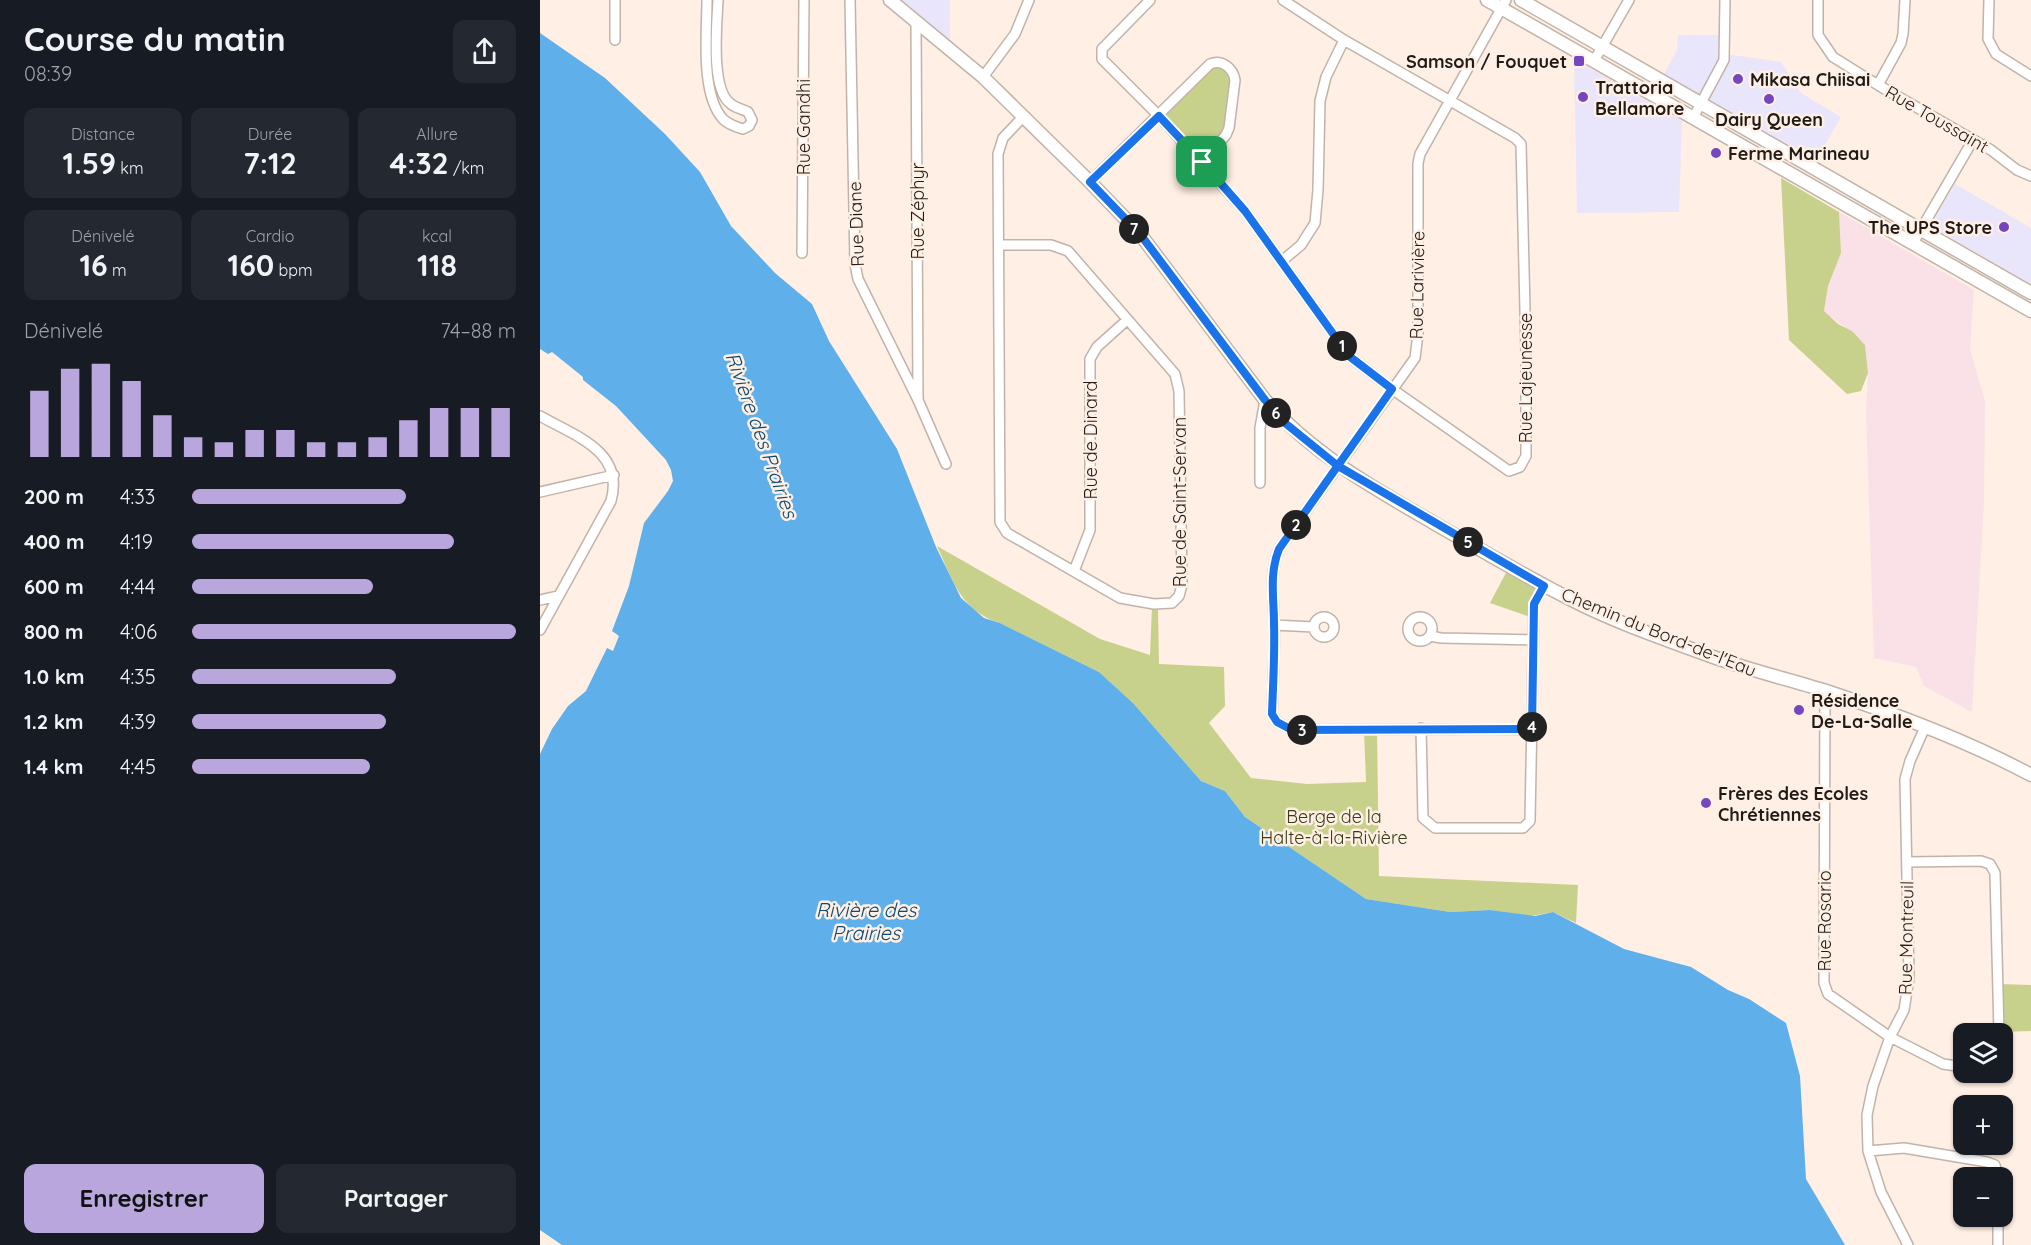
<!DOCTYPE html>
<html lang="fr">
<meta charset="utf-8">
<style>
body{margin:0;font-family:Quicksand,sans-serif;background:#242831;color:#f1f3f6;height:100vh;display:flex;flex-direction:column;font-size:22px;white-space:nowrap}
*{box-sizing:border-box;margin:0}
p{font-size:20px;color:#9ea1a6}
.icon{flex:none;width:33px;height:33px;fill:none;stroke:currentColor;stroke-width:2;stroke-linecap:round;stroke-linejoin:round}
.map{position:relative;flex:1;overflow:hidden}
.drawer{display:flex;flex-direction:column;background:#171b24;width:540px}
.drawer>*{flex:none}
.buttons{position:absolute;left:1413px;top:1023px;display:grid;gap:12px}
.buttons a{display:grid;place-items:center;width:60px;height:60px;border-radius:12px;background:#171b24;box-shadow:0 2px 4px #0004;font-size:30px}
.pin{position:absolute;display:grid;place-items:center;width:51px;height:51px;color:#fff;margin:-26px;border-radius:12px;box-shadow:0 3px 9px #0006}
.km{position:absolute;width:30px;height:30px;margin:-15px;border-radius:50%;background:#222;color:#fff;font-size:16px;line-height:30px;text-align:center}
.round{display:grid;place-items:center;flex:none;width:63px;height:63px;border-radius:12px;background:#242831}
.summary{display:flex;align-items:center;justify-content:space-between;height:102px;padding:0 24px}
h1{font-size:33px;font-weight:800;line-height:45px}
.figures{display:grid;grid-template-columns:repeat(3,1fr);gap:9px;height:102px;padding:6px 24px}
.figures div{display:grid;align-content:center;border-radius:12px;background:#242831;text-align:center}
.figures b{font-size:30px;font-weight:800}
.figures small{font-size:16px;font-weight:400}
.figures p{font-size:16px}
.chart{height:168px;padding:12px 24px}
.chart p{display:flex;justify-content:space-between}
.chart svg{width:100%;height:108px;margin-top:6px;stroke:#b9a6dd;stroke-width:6}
.cta{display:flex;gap:12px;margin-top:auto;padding:12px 24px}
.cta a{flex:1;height:69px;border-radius:12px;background:#b9a6dd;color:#111;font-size:24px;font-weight:800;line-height:69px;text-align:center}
.cta a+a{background:#242831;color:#f1f3f6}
ul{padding:0 24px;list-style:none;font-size:20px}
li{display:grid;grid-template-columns:96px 72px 1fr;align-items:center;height:45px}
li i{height:15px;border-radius:8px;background:#b9a6dd}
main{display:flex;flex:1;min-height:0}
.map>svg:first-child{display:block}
</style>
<main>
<section class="drawer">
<div class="summary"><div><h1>Course du matin</h1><p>08:39</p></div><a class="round"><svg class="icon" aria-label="share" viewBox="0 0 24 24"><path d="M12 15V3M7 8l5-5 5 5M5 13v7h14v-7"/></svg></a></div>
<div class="figures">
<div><p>Distance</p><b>1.59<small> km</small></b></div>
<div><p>Durée</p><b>7:12</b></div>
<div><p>Allure</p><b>4:32<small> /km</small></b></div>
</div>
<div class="figures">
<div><p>Dénivelé</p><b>16<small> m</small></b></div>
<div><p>Cardio</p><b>160<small> bpm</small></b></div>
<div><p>kcal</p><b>118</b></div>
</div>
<div class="chart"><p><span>Dénivelé</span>74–88 m</p>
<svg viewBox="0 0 160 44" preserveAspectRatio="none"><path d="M5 44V17M15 44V8M25 44V6M35 44V13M45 44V27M55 44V36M65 44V38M75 44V33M85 44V33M95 44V38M105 44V38M115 44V36M125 44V29M135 44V24M145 44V24M155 44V24"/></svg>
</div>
<ul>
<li><b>200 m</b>4:33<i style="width:66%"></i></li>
<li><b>400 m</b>4:19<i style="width:81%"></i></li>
<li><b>600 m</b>4:44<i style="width:56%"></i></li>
<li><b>800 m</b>4:06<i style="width:100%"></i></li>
<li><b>1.0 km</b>4:35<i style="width:63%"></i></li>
<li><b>1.2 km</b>4:39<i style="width:60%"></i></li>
<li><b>1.4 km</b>4:45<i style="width:55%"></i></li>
</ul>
<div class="cta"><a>Enregistrer</a><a>Partager</a></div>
</section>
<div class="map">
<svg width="1491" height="1245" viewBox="0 0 1491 1245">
<rect width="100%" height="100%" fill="#ffefe4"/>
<path fill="#e9e5fb" d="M350,0H410V49Z
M1138,35H1179L1178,53L1241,62L1261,93L1301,117L1276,160L1124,74L1137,50Z
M1034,59L1142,121L1139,212L1037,213Z
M1415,184L1491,228V284L1399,231L1394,219Z"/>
<path fill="#fae0e7" d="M1299,212L1434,290L1430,349L1445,401L1444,502L1432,712L1384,686L1376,667L1334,658L1326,412L1328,373L1325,345L1312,332L1284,312L1288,286L1301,253Z"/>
<path fill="#c8d18b" d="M676,61L694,74L689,128L662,162L619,116Z
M1241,178L1299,212L1301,253L1288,286L1284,311L1298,324L1312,331L1325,345L1328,373L1321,391L1307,394L1249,340Z
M397,546L560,639L610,655L612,607L618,608L619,664L684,667L685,706L669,723L711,778L767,784L826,782L824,730L837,729L839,876L1038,885L1036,923L1013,912L991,916L950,910L910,912L826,899L705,817L685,791L661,781L593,703L559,672L460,623C420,610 413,581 397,546Z
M969,567L1004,586L993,618L950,603Z
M1458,984L1491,985V1031L1459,1032Z"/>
<path fill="#5eafea" d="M0,33L65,78L125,134L160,172L191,226L235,273L272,304L289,341L357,449L396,547L421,598L444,618L460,623L559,672L593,703L661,781L685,791L705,817L826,899L910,912L950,910L995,916L1013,912L1084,949L1151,967L1188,990L1209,999L1246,1023L1260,1076L1266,1179L1305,1245H22L0,1230V754L12,729L28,706L46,691L67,648L73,651L79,636L72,631L89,586L104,523L128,491L133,481L131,470L126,460L76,406L43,380V377L12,352L8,354L0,349Z"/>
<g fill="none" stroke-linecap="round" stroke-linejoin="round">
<defs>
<path id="minor" d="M75,0V40
M167,0C167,31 160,94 183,119C188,124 196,127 203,129L209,126L212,120L208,112C203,109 195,108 191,104C170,90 177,23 178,0
M310,0L315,264L318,279L378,400L406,464
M610,0L562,49V59L619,116L705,211L809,356L852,389L969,471L980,467L986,456V352L981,144L975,138L804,40L743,0
M966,0L880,154L878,163V334L875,358L739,549C729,574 734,598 734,624C735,654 733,684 732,714L737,722L752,730L992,729
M1278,0V35L1293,57L1338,85L1451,150L1477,170L1491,176
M1449,0L1448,39L1456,54L1491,76
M376,22L378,398
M1054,61L1089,0
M443,77L475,34L489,0
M1338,85L1361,43L1363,34L1365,0
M1153,118L1184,60L1185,0
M550,182L670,64C682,59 693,68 695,80L689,128L686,135L662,162
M1373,243L1433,140
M459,245H511L528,251L635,374L639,391L642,585L639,596L632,603L614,604L580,598L467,533L460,522L458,154L463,138L483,117
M262,253L264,0
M742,261L761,245L775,223L778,190L780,101L786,77L804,40
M0,416C35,436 85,451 71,501L0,630
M720,483V428L725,400
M0,492L74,475
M534,571L550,530V359L557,347L587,320
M0,600L18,596
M774 627a10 10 0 1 1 20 0a10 10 0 1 1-20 0Z
M868 629a12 12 0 1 1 24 0a12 12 0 1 1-24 0Z
M734,625L774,627
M890,636L901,638L992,640
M1285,691L1284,983L1288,994L1350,1037L1403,1064L1424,1067
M881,728L883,818L895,828H983L990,821L994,604L1004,586
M1367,862L1441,861L1450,864L1455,873L1459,1034
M1328,1151L1364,1148L1447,1162L1455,1165L1458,1178
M1458,1216V1245
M1368,1245L1341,1192L1328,1151L1327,1115L1333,1086L1350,1037L1364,1010L1369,978L1365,779L1370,761L1385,727"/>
<path id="tertiary" d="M350,0L443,77L550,182L600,234L725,400C771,453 832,487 892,522C939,549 986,577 1034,601C1075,622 1122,638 1165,654C1204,669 1245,678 1286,691C1356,714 1426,740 1491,775
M947,0L1491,311
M981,0L1491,293"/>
</defs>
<use href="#minor" stroke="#c2b3a8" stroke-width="12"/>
<use href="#tertiary" stroke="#c2b3a8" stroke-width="15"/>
<use href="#minor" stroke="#fff" stroke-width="9"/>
<use href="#tertiary" stroke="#fff" stroke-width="12"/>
</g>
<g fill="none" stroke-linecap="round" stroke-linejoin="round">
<defs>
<path id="route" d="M662,162L705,211L809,356L852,389L739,549C729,574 734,598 734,624C735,654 733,684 732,714L737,722L752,730L992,729L994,604L1004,586L798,466L745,423L725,400L600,234L550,182L619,116L662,162"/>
</defs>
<use href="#route" stroke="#fff" stroke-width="12"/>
<use href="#route" stroke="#1a73e8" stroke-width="8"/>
</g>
<g fill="#7447bf" stroke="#ffefe4" stroke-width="2">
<rect x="1033" y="55" width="12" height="12" rx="3"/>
<circle cx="1198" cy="79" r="6"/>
<circle cx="1043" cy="97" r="6"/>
<circle cx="1229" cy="99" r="6"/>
<circle cx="1176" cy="153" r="6"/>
<circle cx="1464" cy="227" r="6"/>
<circle cx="1259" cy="710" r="6"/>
<circle cx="1166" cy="803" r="6"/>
</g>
<g text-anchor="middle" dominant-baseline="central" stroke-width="5" stroke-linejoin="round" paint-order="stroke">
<g font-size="18" font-weight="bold" fill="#201b17" stroke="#ffefe4" text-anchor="start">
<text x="1027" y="61" text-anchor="end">Samson / Fouquet</text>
<text x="1210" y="79">Mikasa Chiisai</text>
<text x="1055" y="87">Trattoria<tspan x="1055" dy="21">Bellamore</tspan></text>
<text x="1229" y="119" text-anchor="middle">Dairy Queen</text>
<text x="1188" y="153">Ferme Marineau</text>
<text x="1452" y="227" text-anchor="end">The UPS Store</text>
<text x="1271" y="700">Résidence<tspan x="1271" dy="21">De-La-Salle</tspan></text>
<text x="1178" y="793">Frères des Ecoles<tspan x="1178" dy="21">Chrétiennes</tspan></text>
</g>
<g font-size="18" fill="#201b17" stroke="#ffefe4">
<text transform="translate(1397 119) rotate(30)">Rue Toussaint</text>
<text transform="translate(263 127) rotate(-90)">Rue Gandhi</text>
<text transform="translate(377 211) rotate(-90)">Rue Zéphyr</text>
<text transform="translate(316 224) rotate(-92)">Rue Diane</text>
<text transform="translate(877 285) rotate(-89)">Rue Larivière</text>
<text transform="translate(985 378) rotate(-90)">Rue Lajeunesse</text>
<text transform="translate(550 440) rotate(-90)">Rue de Dinard</text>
<text transform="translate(639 502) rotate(-90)">Rue de Saint-Servan</text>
<text transform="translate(1119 632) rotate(22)">Chemin du Bord-de-l'Eau</text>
<text transform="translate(1284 921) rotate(-90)">Rue Rosario</text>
<text transform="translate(1366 938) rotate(-89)">Rue Montreuil</text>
</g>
<g font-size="18" fill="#393d16" stroke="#ffefe4">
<text x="794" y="816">Berge de la<tspan x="794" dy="21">Halte-à-la-Rivière</tspan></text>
</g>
<g font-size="20" font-style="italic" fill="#0c4b72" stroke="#ffefe4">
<text transform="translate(222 435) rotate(70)">Rivière des Prairies</text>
<text x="326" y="909">Rivière des<tspan x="326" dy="23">Prairies</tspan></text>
</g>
</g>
</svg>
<div class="buttons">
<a><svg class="icon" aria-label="layers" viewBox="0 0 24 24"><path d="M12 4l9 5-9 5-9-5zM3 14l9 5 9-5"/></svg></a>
<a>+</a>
<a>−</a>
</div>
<div class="pin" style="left:662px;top:162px;background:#1e9e55"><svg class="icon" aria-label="arrive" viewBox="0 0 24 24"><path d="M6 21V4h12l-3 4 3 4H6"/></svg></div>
<b class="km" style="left:802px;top:346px">1</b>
<b class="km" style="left:756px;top:525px">2</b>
<b class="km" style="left:762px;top:730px">3</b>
<b class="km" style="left:992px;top:727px">4</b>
<b class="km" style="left:928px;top:542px">5</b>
<b class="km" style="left:736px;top:413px">6</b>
<b class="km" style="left:594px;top:229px">7</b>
</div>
</main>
